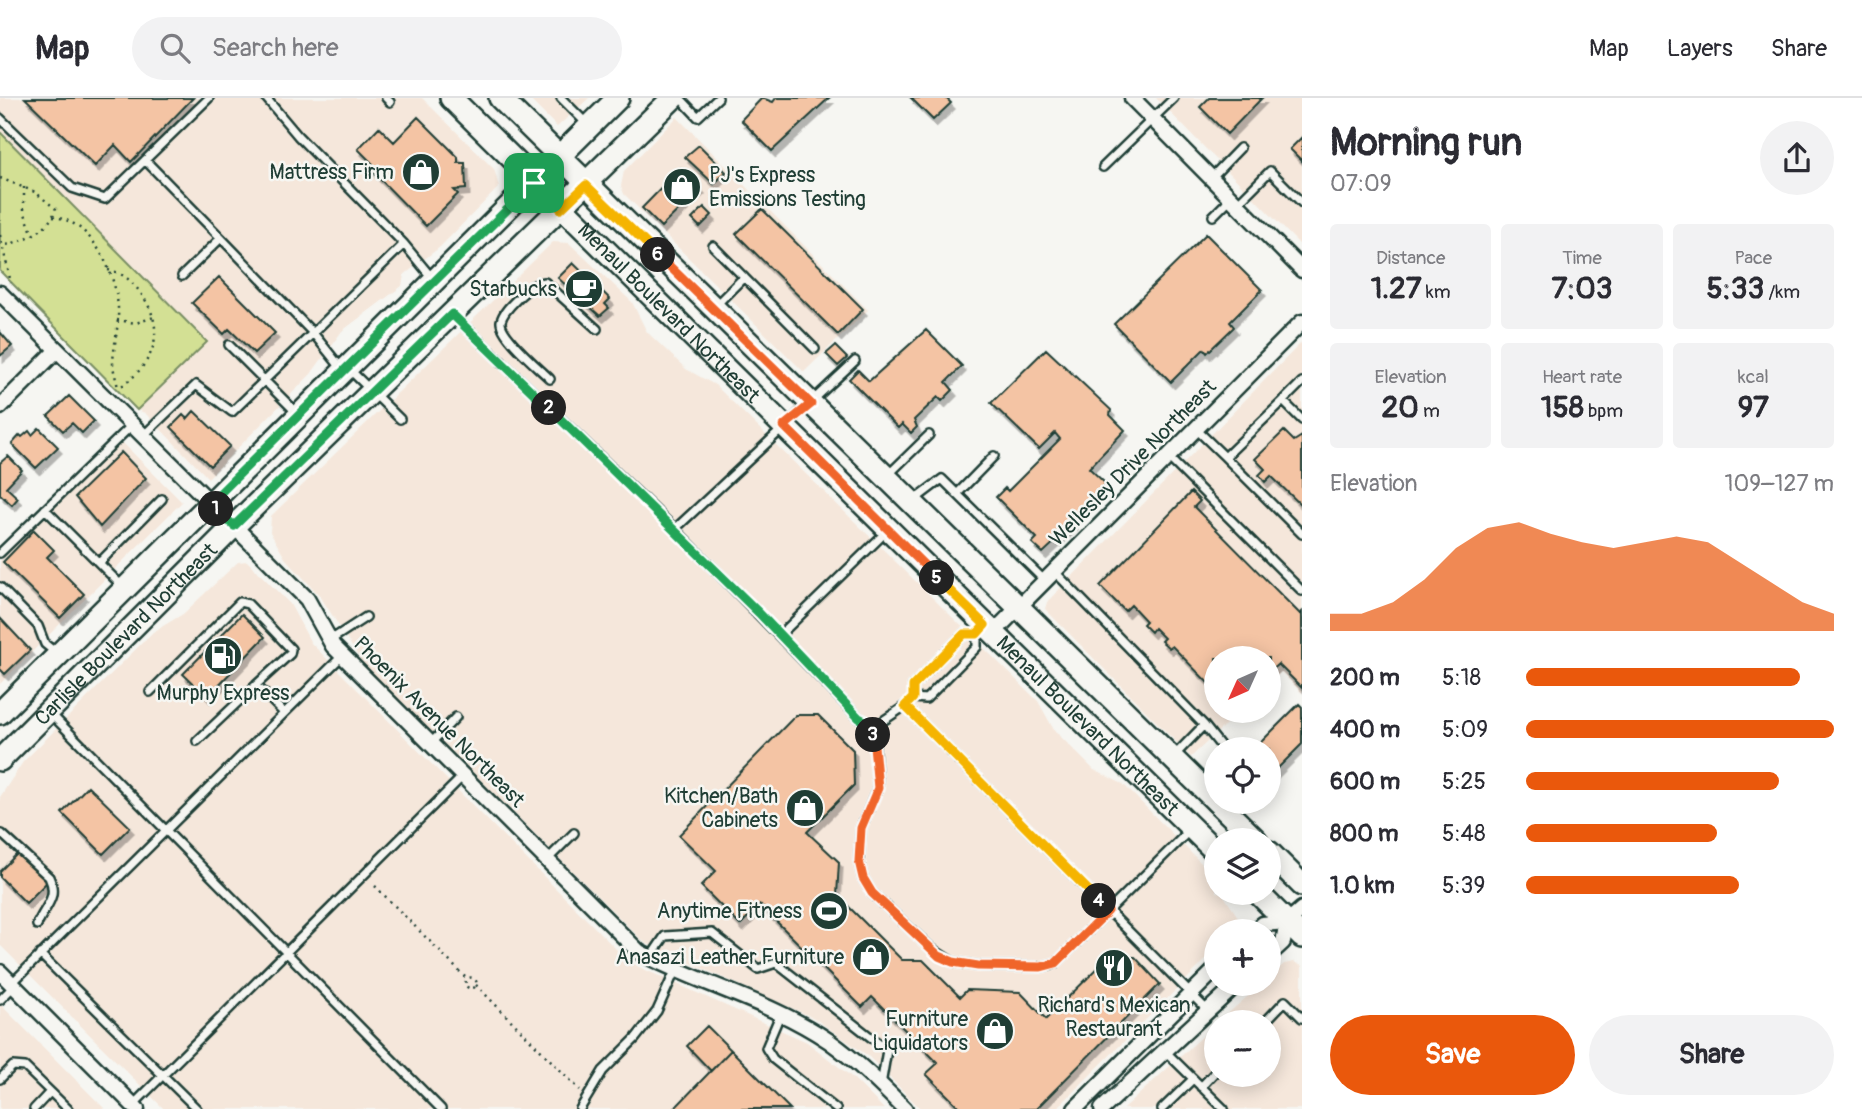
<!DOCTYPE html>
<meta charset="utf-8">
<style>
body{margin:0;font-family:Pangolin,sans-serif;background:#f2f2f3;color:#2b2b33;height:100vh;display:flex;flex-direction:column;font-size:26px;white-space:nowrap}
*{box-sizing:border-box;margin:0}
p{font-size:23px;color:#7c7c81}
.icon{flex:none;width:38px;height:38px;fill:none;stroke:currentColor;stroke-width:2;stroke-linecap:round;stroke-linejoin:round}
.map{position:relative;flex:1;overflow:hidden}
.sheet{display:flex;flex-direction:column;background:#fff;width:560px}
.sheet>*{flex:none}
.needle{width:46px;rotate:225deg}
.controls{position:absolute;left:1204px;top:548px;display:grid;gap:14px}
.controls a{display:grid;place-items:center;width:77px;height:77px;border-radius:50%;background:#fff;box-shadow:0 4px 18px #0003;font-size:35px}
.pin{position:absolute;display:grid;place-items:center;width:60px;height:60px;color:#fff;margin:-30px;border-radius:14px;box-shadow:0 4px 10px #0006}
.km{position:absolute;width:35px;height:35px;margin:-18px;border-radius:50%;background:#222;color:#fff;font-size:19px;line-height:35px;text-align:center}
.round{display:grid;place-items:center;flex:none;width:74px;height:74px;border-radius:37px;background:#f2f2f3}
.head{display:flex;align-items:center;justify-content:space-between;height:119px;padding:0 28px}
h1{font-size:38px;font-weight:700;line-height:52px}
.metrics{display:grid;grid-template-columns:repeat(3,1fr);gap:10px;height:119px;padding:7px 28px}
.metrics div{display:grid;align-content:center;border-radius:7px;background:#f2f2f3;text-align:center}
.metrics b{font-size:30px;font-weight:700}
.metrics small{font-size:19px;font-weight:400}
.metrics p{font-size:19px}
.chart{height:196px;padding:14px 28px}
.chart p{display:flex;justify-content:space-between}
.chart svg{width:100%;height:126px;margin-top:7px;fill:#ea580c;opacity:.7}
.primary-button{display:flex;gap:14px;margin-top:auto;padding:14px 28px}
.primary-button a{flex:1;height:80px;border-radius:42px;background:#ea580c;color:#fff;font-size:28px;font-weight:700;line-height:80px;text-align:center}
.primary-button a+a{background:#f2f2f3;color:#2b2b33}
ul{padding:0 28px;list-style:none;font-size:23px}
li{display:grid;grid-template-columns:112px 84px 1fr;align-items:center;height:52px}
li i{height:18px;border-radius:9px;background:#ea580c}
header{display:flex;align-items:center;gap:42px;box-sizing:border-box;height:98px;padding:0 35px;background:#fff;border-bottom:2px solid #e1e1e2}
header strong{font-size:33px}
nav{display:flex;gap:38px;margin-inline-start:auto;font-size:24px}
.search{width:490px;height:63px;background:#f2f2f3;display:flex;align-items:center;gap:18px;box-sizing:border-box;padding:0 24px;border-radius:38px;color:#7c7c81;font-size:26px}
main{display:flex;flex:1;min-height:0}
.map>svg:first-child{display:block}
</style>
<header>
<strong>Map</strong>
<div class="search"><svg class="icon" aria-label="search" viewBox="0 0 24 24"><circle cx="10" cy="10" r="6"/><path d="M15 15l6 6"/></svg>Search here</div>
<nav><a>Map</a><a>Layers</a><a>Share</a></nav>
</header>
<main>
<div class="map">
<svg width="1302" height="1011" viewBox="0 0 1302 1011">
<defs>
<filter id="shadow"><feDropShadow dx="3.5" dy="6" stdDeviation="0" flood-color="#0004"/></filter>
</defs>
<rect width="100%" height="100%" fill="#f6f6f2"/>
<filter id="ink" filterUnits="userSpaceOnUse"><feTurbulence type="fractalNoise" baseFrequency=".0143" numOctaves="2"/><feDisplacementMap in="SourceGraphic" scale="14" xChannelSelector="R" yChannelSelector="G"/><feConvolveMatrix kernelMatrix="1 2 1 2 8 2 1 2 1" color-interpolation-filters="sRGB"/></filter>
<g filter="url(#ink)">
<path fill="#f5e7db" d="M0,0H422L494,71L499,89L440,149L404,177L402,188L342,233L311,276L208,380L145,315L137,312L207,243L0,34Z
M528,0H589L557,29Z
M1156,0H1302V149Z
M677,19L868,212L804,274L624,96L621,88L624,73Z
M553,144L569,145L632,204L647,234L686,271L715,287L1038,603L1054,632L1094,672L1123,686L1205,769L1216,786V794L1222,795L1238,819L1235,833H1216V852L1056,1011H921L868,958L814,920L645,845L363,566L320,498L285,460L270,434L271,418Z
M1302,244V595L1281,574L1269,586V560H1216V612L1240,613L1191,659L1045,511L1047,504Z
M121,343L182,404L0,586V463Z
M247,463L290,506L311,545L621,856L639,869L807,944L853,980L884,1011H164L0,847V699L23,664L153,534L183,516L238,464Z
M1294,864L1302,868V1011H1123L1216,926V976H1269V924H1218L1262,886H1269V879L1284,866Z
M0,906L105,1011H0Z"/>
<path fill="#d3e094" stroke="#798e64" stroke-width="2" d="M0,34L207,244L137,312L0,173Z"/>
<path fill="#f4c4a4" stroke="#1f3d34" stroke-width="2" filter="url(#shadow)" d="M25,0H193L131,64L115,47L95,68Z
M762,0L773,4L776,0H829L772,53L741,22Z
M911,0H946L951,5L933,22Z
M1209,0H1262L1227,36L1200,9Z
M418,19L458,59V65H465L466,91L454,92L458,96L426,128L371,72L373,66L358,51L379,29L394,44Z
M1302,39V63L1290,51Z
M699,47L726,74L714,86L685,59Z
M681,70L701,90L661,129L642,110Z
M704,109L712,117L700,129L692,121Z
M762,111L863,211L838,237L736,136Z
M1206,136L1262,192L1230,224L1234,229L1207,255L1204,251L1171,284L1114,226Z
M573,165L610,201L605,206L609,210L600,218L558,180Z
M219,179L275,235L254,255L229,231L224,236L192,205Z
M926,232L962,268L946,284L953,292L942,303L938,299L914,322L917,329L911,335L902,326L898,330L849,281L858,272L869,283Z
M0,234L12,248L0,258Z
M835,248L847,260L838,268L826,256Z
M1046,251L1111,312L1110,317L1125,332L1089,370L1106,386L1071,423L1074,426L1043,455L1032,445L1037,440L996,399L1005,390L1008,393L1060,341L1055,335L1039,351L991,305Z
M69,298L94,323L82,335L72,325L63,333L48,318Z
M194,313L230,348L210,368L171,329L183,317L187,321Z
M39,330L58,349L36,370L12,346L20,337L22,339L29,333L32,337Z
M1284,333L1294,343L1302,338V408L1271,378L1265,384L1259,377L1265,371L1255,361Z
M121,354L146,380L100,429L75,399Z
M8,358L22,372L6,389L18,400L12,407L0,396V365Z
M1191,394L1200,403L1194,409L1300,516L1302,514V590L1278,566L1269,574V560H1216V593L1172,548L1169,550L1161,543L1164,540L1154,530L1151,534L1143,526L1146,523L1131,507L1125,513L1100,488Z
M34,432L54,452L47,459L84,496L60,520L3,464Z
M242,516L265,539L207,599L183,576Z
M0,520L30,552L5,576L0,571Z
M1299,606L1302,609V646L1271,677L1269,651H1254Z
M796,617H818L853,652L854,687L807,734L839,764L837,797L902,862H923L960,899L967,892L1020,894L1046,921L1109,859H1135L1160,886L1036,1011H961L926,976L938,965L872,899L862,909L760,807L740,827L701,788L716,773L679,737Z
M88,688L130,729L103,756L62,715Z
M19,754L48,783L26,805L0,779V773Z
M707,928L731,952L711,973L687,948Z
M731,952L790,1011H674Z"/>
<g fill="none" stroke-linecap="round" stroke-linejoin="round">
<defs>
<path id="lane" d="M266,0L298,38L404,146
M386,0L390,4
M561,0L588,27
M680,0L698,19L718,0
M0,20L72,90L105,101L209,0
M145,62L221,140
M1103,69L1174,0
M1211,80L1240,50
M1237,106L1270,73L1302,105
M1213,118L1231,100
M713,148L815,251
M182,178L221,140L313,235L342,271
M715,208L744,179
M454,218L675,431L859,620L868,626L877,627L905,608L1207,912
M229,247L296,314
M348,270L400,321
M550,281C539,270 499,237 501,223C503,214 512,206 518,200C527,192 533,185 545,184L597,231
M1302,284L1283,303L1302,322
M1283,303L1225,359L1302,436
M1196,331L1225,359
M143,338L196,287L232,314L404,146L432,180
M1168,359L1302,493
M887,378L929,337
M957,396L994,358
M913,403L942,381L1045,483
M45,411L122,488
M675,431L855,263
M0,455L132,327
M99,465L162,401
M1055,474L1204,627L1223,651
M0,489L38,528L45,546L55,554
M977,536H964L913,588V600L926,601L977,549V536L984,528
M780,537L887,433
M329,543L366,519
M150,594L240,504L248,506L291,551L290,556L256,587L284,615
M49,614L441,1011
M873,627L878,689L861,730L859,763L863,780L872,795L931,850L953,864L978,868L1041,869L1056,865L1191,731
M197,643L256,587
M431,645L456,619
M1173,659L1204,627
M2,736L49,779C59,800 44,809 37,827
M547,762L574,735
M40,856L197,1011
M650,860L665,838L712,835L758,871L776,865L887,952L881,987
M12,885L342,558
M0,902L14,888
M780,917L766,950L773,961L836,1011
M1265,924L1285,903L1302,920
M1165,953L1224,1011
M0,981L13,968L25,969L68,1011
M1201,989L1216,973
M133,1007L463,678
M34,1011L50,994
M580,1011L603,973L635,941L657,913L675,873
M1162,1011L1193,981"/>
<path id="street" d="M1132,0L1302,172
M0,195L307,501L333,548L639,854C700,886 772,904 829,943C857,963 881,987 905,1011
M0,309L57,252
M993,535L1302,224
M1255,833L1262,826L1287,824L1302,811
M1269,857L1283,844L1287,824
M0,874L137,1011
M1075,1011L1216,871
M1102,1011L1237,886"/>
<g id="secondary">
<path id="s1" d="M451,0L1216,754"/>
<path d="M500,0L1216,703"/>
<path d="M0,615L618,0"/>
<path id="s2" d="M0,662L234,428L673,0"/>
<path d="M1217,704L1256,742"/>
<path d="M1269,754L1302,787"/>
<path d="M1257,794L1302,839"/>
</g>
</defs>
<use href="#lane" stroke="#1f3d34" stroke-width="12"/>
<use href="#street" stroke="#1f3d34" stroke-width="19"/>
<use href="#secondary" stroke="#1f3d34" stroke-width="26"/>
<path stroke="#1f3d34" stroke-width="2.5" stroke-dasharray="2 5" stroke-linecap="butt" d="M0,80L35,94L56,111C48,134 24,142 3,148
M24,89V113L33,137
M53,119C91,122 116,174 118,210C119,228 114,246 113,264C113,274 117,282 118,291
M0,137L11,185
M108,172C121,174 131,182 139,193C168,230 156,265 119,290
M117,222L136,225L154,219
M375,788L467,881
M465.5 885a5.5 5.5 0 1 1 11 0a5.5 5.5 0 1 1-11 0Z
M476,887L580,992"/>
<use href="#lane" stroke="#f6f6f2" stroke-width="7"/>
<use href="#street" stroke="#f6f6f2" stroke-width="14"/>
<use href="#secondary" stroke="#f6f6f2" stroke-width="21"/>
</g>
</g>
<g fill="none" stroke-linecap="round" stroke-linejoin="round" filter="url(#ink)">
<defs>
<path id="split-1" d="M216,411L210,405L534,85"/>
<path id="split-2" d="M216,411L234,428L452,216L549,310"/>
<path id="split-3" d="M549,310L759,515L859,620L873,627V637"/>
<path id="split-4" d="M873,637L878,690L861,730L859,763L863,780L872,795L939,858L953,864L978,868L1041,869L1056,865L1108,813L1099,803"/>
<path id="split-5" d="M937,480L985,527L977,536H964L913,588V600L905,608L1099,803"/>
<path id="split-6" d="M658,157L811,306L784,328L937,480"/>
<path id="split-7" d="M534,85L561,111L586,87L658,157"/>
</defs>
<use href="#split-1" stroke="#fff" stroke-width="14"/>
<use href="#split-2" stroke="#fff" stroke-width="14"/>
<use href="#split-3" stroke="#fff" stroke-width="14"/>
<use href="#split-4" stroke="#fff" stroke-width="14"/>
<use href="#split-5" stroke="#fff" stroke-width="14"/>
<use href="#split-6" stroke="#fff" stroke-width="14"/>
<use href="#split-7" stroke="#fff" stroke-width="14"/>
<use href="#split-1" stroke="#22a559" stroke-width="9"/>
<use href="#split-2" stroke="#22a559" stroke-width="9"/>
<use href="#split-3" stroke="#22a559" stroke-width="9"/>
<use href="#split-4" stroke="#f0652b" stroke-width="9"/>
<use href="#split-5" stroke="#f5b400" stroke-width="9"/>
<use href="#split-6" stroke="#f0652b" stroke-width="9"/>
<use href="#split-7" stroke="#f5b400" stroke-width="9"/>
</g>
<defs>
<symbol id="shop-disc" viewBox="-11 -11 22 22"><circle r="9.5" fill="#1f3d34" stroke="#f6f6f2"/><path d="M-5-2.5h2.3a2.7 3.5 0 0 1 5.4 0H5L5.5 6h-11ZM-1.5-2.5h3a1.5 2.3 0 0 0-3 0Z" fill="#fff"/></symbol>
<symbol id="cafe-disc" viewBox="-11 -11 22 22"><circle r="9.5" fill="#1f3d34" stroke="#f6f6f2"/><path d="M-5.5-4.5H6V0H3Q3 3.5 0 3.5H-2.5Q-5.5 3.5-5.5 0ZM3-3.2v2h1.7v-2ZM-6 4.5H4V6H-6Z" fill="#fff"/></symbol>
<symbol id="fuel-disc" viewBox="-11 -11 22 22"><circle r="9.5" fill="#1f3d34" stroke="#f6f6f2"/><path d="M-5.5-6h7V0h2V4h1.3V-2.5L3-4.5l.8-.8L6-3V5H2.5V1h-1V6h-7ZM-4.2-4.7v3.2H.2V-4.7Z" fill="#fff"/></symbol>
<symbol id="stadium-disc" viewBox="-11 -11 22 22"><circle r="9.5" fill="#1f3d34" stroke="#f6f6f2"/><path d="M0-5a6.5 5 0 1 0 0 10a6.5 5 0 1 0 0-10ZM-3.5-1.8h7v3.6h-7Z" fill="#fff"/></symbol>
<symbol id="restaurant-disc" viewBox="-11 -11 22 22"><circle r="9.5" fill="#1f3d34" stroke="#f6f6f2"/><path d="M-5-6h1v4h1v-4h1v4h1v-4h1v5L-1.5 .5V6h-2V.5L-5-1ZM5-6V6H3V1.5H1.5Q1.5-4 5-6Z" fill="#fff"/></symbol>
</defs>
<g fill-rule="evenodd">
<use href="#shop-disc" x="399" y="52" width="44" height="44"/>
<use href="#shop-disc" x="660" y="67" width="44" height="44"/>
<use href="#cafe-disc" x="562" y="169" width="44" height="44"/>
<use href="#fuel-disc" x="201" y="536" width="44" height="44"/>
<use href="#shop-disc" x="783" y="688" width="44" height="44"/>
<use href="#stadium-disc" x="807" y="791" width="44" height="44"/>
<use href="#shop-disc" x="849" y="837" width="44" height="44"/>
<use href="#restaurant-disc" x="1092" y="848" width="44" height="44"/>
<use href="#shop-disc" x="973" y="911" width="44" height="44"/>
</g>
<g text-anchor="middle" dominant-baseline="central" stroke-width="5" stroke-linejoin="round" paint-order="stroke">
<g font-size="21" fill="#1f3d34" stroke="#f6f6f2" text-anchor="end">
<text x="394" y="74">Mattress Firm</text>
<text x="709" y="77" text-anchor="start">PJ's Express<tspan x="709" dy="24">Emissions Testing</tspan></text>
<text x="557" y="191">Starbucks</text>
<text x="223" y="595" text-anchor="middle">Murphy Express</text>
<text x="778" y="698">Kitchen/Bath<tspan x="778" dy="24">Cabinets</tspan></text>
<text x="802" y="813">Anytime Fitness</text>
<text x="844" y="859">Anasazi Leather Furniture</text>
<text x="1114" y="907" text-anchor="middle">Richard's Mexican<tspan x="1114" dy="24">Restaurant</tspan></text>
<text x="968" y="921">Furniture<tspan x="968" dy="24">Liquidators</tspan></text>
</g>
<g font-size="21" fill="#1f3d34" stroke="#f6f6f2">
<text stroke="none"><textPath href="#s1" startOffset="306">Menaul Boulevard Northeast</textPath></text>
<text transform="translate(1133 365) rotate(-45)">Wellesley Drive Northeast</text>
<text stroke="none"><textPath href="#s2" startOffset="178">Carlisle Boulevard Northeast</textPath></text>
<text transform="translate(439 624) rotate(45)">Phoenix Avenue Northeast</text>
<text stroke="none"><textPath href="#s1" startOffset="894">Menaul Boulevard Northeast</textPath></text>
</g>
</g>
</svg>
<div class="controls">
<a><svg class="needle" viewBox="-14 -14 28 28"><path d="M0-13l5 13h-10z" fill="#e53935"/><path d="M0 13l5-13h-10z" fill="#7c7c81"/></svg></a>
<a><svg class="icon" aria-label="locate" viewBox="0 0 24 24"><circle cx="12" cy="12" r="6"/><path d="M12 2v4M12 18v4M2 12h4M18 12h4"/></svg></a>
<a><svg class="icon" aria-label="layers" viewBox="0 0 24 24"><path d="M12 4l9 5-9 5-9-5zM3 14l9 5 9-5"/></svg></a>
<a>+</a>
<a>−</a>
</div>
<div class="pin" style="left:534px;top:85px;background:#1e9e55"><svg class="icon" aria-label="arrive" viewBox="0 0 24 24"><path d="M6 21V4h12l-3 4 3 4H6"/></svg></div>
<b class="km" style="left:216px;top:411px">1</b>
<b class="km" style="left:549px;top:310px">2</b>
<b class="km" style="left:873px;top:637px">3</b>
<b class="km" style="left:1099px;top:803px">4</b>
<b class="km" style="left:937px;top:480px">5</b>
<b class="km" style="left:658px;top:157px">6</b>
</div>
<section class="sheet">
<div class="head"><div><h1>Morning run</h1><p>07:09</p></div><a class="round"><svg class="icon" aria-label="share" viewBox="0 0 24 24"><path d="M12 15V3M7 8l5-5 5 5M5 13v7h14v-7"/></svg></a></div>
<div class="metrics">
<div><p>Distance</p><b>1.27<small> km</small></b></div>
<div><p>Time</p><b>7:03</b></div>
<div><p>Pace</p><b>5:33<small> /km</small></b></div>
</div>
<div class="metrics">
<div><p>Elevation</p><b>20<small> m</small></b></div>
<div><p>Heart rate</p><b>158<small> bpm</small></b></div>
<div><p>kcal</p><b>97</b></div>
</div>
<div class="chart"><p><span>Elevation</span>109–127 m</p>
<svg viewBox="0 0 160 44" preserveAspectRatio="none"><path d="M0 44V38L10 38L20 34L30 26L40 15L50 8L60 6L70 10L80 13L90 15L100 13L110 11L120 13L130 20L140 27L150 34L160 38V44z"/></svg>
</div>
<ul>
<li><b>200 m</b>5:18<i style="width:89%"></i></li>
<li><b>400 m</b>5:09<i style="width:100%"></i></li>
<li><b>600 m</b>5:25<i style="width:82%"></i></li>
<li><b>800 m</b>5:48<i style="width:62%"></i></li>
<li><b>1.0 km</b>5:39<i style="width:69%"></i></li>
</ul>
<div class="primary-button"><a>Save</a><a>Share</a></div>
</section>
</main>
